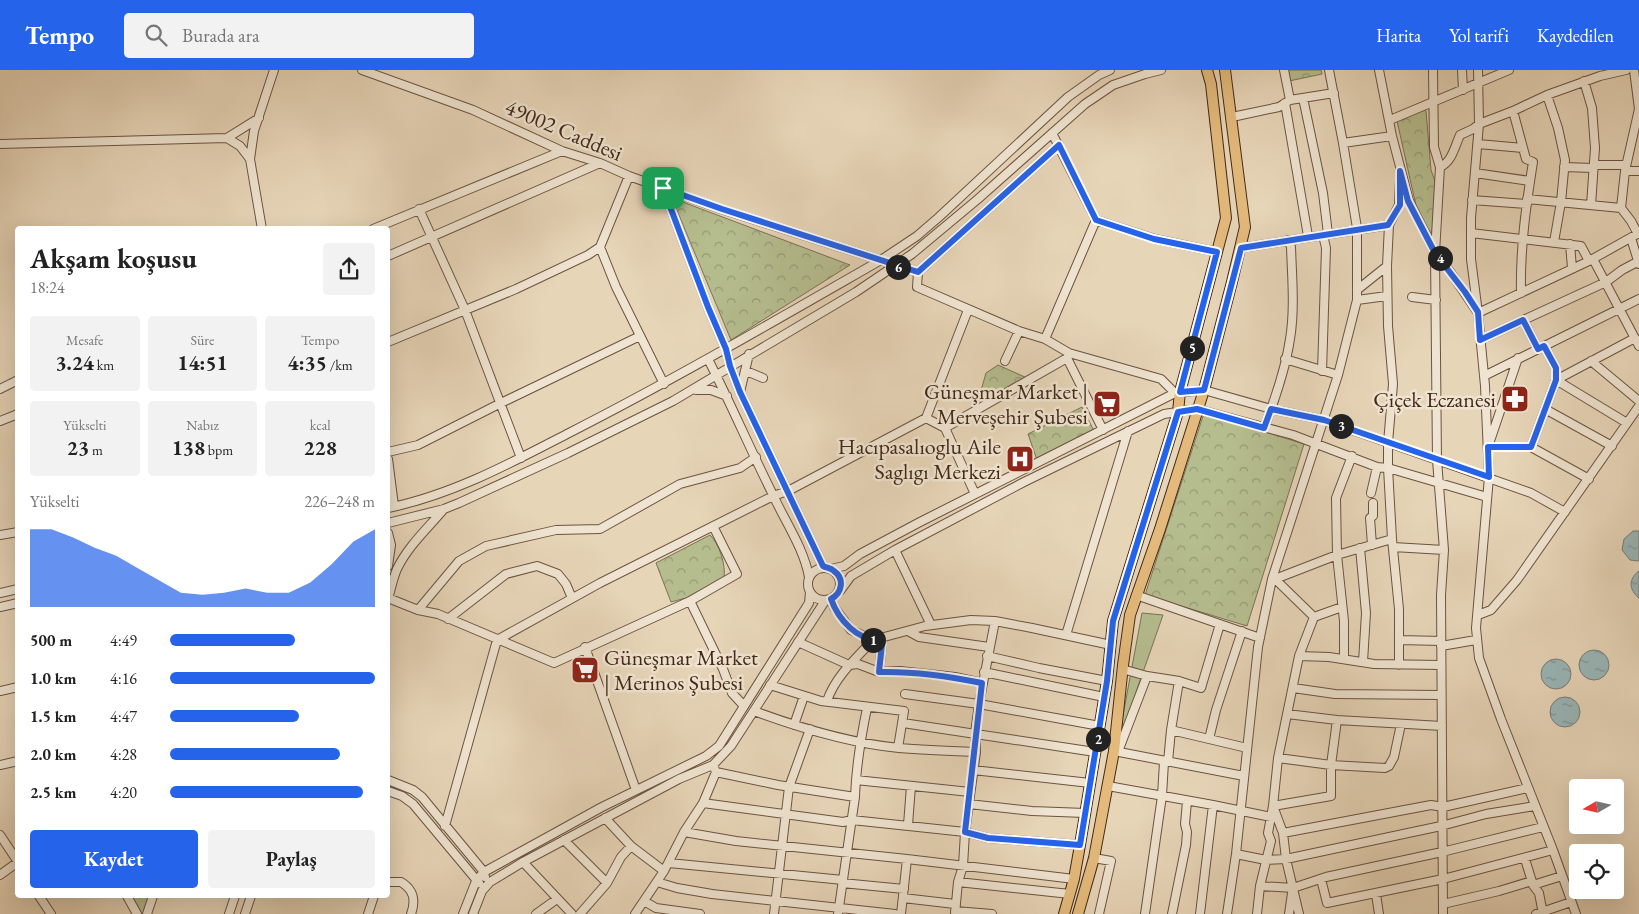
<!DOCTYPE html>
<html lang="tr">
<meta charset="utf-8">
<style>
body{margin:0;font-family:"EB Garamond",serif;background:#f2f2f2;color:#222;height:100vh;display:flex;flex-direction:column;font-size:19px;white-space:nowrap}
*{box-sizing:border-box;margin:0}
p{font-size:16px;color:#767676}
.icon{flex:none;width:28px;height:28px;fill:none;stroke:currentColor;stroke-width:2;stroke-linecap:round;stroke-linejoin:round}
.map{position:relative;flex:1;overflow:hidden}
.details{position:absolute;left:15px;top:156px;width:375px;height:672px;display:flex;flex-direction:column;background:#fff;border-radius:5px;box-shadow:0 5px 20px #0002}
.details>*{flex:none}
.needle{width:32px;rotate:261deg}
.tools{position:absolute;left:1569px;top:709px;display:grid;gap:10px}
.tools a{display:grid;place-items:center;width:55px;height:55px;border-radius:5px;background:#fff;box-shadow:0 5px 20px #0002;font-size:25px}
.pin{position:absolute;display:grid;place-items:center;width:42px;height:42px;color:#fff;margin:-21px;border-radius:10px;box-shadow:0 2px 8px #0006}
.km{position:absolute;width:25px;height:25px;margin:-12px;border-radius:50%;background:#222;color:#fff;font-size:14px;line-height:25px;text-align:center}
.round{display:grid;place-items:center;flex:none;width:52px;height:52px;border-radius:5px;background:#f2f2f2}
.summary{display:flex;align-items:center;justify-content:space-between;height:85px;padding:0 15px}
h1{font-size:28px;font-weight:700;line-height:38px}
.metrics{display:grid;grid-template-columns:repeat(3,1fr);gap:8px;height:85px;padding:5px 15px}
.metrics div{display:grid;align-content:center;border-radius:5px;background:#f2f2f2;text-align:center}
.metrics b{font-size:21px;font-weight:700}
.metrics small{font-size:14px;font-weight:400}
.metrics p{font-size:14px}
.chart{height:140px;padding:10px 15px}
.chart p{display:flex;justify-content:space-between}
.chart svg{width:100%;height:90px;margin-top:5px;fill:#2563eb;opacity:.7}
.button{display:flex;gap:10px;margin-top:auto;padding:10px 15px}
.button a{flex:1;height:58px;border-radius:5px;background:#2563eb;color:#fff;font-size:20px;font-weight:700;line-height:58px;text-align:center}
.button a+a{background:#f2f2f2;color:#222}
ul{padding:0 15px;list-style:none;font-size:16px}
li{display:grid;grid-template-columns:80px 60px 1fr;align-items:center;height:38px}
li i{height:12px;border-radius:6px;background:#2563eb}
header{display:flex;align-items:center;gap:30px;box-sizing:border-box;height:70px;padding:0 25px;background:#2563eb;color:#fff}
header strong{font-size:24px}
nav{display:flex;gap:28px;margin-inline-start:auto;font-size:18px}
.search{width:350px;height:45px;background:#f2f2f2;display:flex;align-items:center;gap:12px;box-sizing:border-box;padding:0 18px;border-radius:5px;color:#767676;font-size:19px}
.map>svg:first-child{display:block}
</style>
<header>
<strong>Tempo</strong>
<div class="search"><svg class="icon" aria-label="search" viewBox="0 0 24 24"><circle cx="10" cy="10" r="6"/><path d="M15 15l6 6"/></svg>Burada ara</div>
<nav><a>Harita</a><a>Yol tarifi</a><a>Kaydedilen</a></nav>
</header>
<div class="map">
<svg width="1639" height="844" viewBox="0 0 1639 844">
<defs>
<pattern id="forest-crowns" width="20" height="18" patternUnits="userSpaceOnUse" patternTransform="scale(1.25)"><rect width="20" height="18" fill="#b5bd8f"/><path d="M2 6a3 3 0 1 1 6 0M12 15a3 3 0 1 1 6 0" fill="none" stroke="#959a74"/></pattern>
<pattern id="water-ripples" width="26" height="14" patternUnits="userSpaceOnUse" patternTransform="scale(1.25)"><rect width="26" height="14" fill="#9ab6b8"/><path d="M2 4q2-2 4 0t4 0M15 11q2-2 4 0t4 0" fill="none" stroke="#7f9495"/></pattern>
</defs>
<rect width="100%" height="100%" fill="#e7d5b8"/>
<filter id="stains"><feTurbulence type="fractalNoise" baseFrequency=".004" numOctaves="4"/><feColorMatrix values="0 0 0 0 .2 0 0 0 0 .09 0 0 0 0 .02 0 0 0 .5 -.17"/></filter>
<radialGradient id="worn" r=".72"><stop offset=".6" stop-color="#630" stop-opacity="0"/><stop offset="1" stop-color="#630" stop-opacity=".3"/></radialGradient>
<path fill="#b5bd8f" stroke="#7c7254" d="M1142,543L1163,545L1120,668L1121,656Z"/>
<path fill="url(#forest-crowns)" stroke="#7c7254" d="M1287,0H1321L1322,4L1289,11Z
M1423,40L1426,41L1431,100L1436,114L1432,165L1417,140L1397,51L1400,48Z
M680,131L850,195L731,270L676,138Z
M998,295L1027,308L976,338L986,303Z
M1082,337L1094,361L1037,390L1028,364Z
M1204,343L1304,374L1247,556L1145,525Z
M710,465C719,473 726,495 724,507L686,528L671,532L656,493Z
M130,826H150L144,844H140Z"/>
<path fill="url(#water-ripples)" stroke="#777d78" d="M1633,461H1639V491L1630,490L1622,480L1624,469Z
M1639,501V528C1629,520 1628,509 1639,501Z
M1579 595a15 15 0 1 1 30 0a15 15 0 1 1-30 0Z
M1541 604a15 15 0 1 1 30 0a15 15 0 1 1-30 0Z
M1550 642a15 15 0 1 1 30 0a15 15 0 1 1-30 0Z"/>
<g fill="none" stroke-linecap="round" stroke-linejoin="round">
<defs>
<path id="minor" d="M362,0L473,40L562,81L600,93L629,106L721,139L918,202
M1284,0L1290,30
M1379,0L1392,66L1409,131L1435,183L1451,203L1478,243L1485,316L1489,407L1476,558L1479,588L1501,649L1553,780L1576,844
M1433,0L1434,77L1440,97L1435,183L1437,390L1444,480L1441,525L1443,844
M1462,0L1463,20
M1478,0L1479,54L1471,148V189L1478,243L1589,191L1639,163
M1634,0L1639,39
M1584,11L1592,38L1595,78L1591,135
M1547,25L1558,58L1565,90L1561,132L1554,172
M1303,28L1323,123L1328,164
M1285,33L1308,166
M1513,41L1526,89L1533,92C1526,136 1520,179 1521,223
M1232,47L1279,37L1290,30L1334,23
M1390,50L1509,0
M1052,63L1096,150L1155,169L1217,182
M227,68L259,48
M1343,73L1392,66
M0,74L227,68L240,76L250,89
M1478,74L1523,78
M1059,75L918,202L917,217L1019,261L1045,269L1069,283L1161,309L1175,323
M1594,95H1626
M1440,97C1452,92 1455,76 1460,65L1473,59L1479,54L1513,41L1547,25L1600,6L1626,0
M1564,97L1593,98
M1625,101H1639
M1475,103L1530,111
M663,118L708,237L726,279L730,296L740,322L823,496L826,498
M1527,129L1621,138L1631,151L1638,164
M1472,130L1527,134
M1621,138L1625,101L1639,39
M419,139L465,240L521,388
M262,159L250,89L254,61L274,0
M373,159L562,81
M1471,163L1581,176L1589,191
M1631,168L1639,194
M1570,174L1572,198
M600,177L616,217L664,314
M1241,178L1389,155
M388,186L600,93
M1593,189L1639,276
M1357,220L1387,196
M1412,227L1436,230
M1357,230L1387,226
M1523,250L1538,279
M1045,269L1096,150
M1480,270L1606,212L1622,200L1639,191
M388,272L516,219L588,185L600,177L629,106
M1067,288L1103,360
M1518,288L1488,377H1531L1589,409
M708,289C731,334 751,381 774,427C786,453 804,479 809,507
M1285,289L1338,305
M1005,291L1019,261
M1591,291L1639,331
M746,301L763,308
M1322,301L1326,178L1323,165
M1484,306L1639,229
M1556,310L1635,268
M1556,310L1627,353
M0,319L18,310
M696,320H711L727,326
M740,322L749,284
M1545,339L1612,376
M926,348L945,358L975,424
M0,351L18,344
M945,358L1067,288L1069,283
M1264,358C1274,332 1286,296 1290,269C1295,239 1292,208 1291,177L1288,170
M1531,377L1556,310V298L1544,276
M388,382L418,375L501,333L640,266
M388,389L394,436
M1371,423L1377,397
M388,438C452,425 511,393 569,363C675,309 778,249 881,190L917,166L939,147L1068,27L1099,5L1110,0
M388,453L444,439L459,433L568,383L673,331L856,222L912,184L978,129L1085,34L1113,15L1145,4L1161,0
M388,463L391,475L388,496
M0,465L18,462
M1372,475L1370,448L1373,446V433
M1393,477L1444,480
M1360,478L1366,543L1363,592
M895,480L931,555
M808 514a16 16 0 1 1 32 0a16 16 0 1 1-32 0Z
M831,499L844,496L860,484L920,452L1175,323L1204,320L1271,339L1324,350L1531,423L1565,442
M1272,509H1275L1337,485L1392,469
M1275,509L1314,547
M840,521L851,506L895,480L1024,412L1164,344L1197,339L1293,365L1377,397L1388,398L1487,427
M0,523L18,519
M1136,525L1260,568
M388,528L418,540L438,544L554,593L690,531L737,504L713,456
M388,529C391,519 393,508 397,499C408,476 428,458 444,439
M831,529L834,537L851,560L873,570L925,556L971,550L995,551L1032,558L1111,575
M690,531L723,599L732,623L744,636
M0,537L18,533
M418,540L459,491L486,476L556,460L600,459L680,414L740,398L756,387
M1478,545L1491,540L1517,510L1639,336
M448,549L506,504L537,496L558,504L566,514L572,528
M908,561L919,567L989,577
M1066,565L1128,361
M1399,570L1441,571
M798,572L849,595L858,594L879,602L900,601L955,607L982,613
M1441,576L1476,570
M585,577L636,720
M987,586L1039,598L1107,611
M1299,586L1329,587L1374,594L1441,595
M1344,589V551L1337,485L1336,428L1352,386
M1399,595V539L1392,469L1388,398V373L1393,314L1388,256L1387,196L1389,155L1399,135L1400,110
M879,602L882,574L880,569
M984,602L1104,627
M1147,606L1179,611L1201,618L1220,554
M770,615L821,631L904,641L898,678
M1293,618L1335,624L1441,625
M0,621L18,617
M905,624L979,634L1100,656
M827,631C835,607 856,588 873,570
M754,641C800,658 849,673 899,678C924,680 950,681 976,682
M1287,644L1337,650L1442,656
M903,653L1095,682
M794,655L804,626
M1171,660L1247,678
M1209,669L1216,640L1242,561
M1114,680L1119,679L1147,606L1122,599
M1114,681L1244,706
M1278,688L1331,695L1385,698L1389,696L1394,687L1401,654
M1168,692L1171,660L1179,611
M0,695L18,691
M973,700L1090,713
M716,702L778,715L855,727
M388,710L413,720L422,727L484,802L485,807
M856,710L970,722
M1108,716L1213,735L1271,747
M388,721L402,726L413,734L479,813
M703,733L843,752L852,750L965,762L988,768L1080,775
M969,734L1032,741L1085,743
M605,748L631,776L664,801
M908,755L911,716
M445,756L497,570L600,513L773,426L788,421L926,348L968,240
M684,762L736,771L907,789L1074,809
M1283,763L1431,735L1443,737L1528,718
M0,765L18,792
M564,770L607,813
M1236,784L1266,790L1286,789L1441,756L1486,744L1535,736
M1094,788L1111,791L1099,844
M1525,789L1533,815L1539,823L1543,844
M523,792L572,844
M669,793L843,810
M0,805L18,792
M1321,809L1327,833L1443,809L1553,780
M388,812H401C414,820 416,830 411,844
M657,812L677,818L712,824L895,844
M958,812L1070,824
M842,813L904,819
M1533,815L1562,806
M1260,816L1293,818L1326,807L1442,782L1543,757
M1376,824L1379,844
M39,826L51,844
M127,826L137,844
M903,828L955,834
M644,831L656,838L700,844
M1443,834L1499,821L1532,811
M955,841L992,844
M147,844L153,826
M229,844L235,826
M245,844L251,826
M368,844L374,826
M463,844L476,811L484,802L602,737L706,686L719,676L809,533L810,522
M473,844L482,821L490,812L523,792L615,743L679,709L713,695L731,676L825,531
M536,844L557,829
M580,844L607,813L621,787L631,776
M635,844L664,801L684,762L703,733L716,702L713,695
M774,844L789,717L810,659
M838,844L855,727C856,697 861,667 867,638
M901,844L907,789
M955,844L958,812L963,796L965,762L976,682L975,663L979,634L995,551
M1145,844L1162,726L1164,692
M1172,844L1186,775L1187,762L1185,754L1187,731
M1200,844L1213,735
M1227,844L1236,784L1258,577L1272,509L1338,305L1357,230V158L1343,73L1329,0
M1257,844L1260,816L1271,771L1268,763L1273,736L1278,688L1299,586L1314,547L1342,537
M1289,844L1292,823
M1299,844L1286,789L1283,763L1273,736L1331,726V695L1337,650
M1536,844L1571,832"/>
<path id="major" d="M1064,844L1074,809L1080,775L1107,611L1113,551L1178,342L1180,322L1226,148L1211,14L1207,0
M1078,844L1094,788L1114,681L1123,595L1130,545L1160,459L1204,320L1232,212L1245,157L1225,0"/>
</defs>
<use href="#minor" stroke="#6c5340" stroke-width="10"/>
<use href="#major" stroke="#432818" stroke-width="12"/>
<use href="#minor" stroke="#efe4d1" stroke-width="8"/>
<use href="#major" stroke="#e4ba7c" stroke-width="10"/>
</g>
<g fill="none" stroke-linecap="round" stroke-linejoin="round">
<defs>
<path id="route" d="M1059,75L1096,150L1154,169L1217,182L1180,322L1204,320L1241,178L1388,155L1400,135V101L1408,131L1435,183L1465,222L1478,242L1480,270L1523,250L1538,279L1544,276L1556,298V310L1531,377H1488L1489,407L1324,350L1271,339L1264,358L1197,339L1178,342L1113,551L1107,611L1080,775L988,768L965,762L982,613C948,606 914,601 879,602L882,574L880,569C858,572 838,549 831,529C842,523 845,509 834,501C831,498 827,498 823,496L740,322L730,296L726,279L708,237L663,118L722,139L918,202Z"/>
</defs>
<use href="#route" stroke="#fff" stroke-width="10"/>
<use href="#route" stroke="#2563eb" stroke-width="6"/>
</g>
<defs>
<symbol id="pharmacy-square" viewBox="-11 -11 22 22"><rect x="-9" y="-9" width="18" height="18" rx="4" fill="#8f2418" stroke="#efe4d1"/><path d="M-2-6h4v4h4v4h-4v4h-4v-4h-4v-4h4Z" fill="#fff"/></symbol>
<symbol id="supermarket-square" viewBox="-11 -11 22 22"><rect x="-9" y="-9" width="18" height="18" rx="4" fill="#8f2418" stroke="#efe4d1"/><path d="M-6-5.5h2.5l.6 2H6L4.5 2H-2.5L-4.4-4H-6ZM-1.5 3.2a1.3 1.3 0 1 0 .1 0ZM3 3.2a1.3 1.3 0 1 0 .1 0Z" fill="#fff"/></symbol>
<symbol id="hospital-square" viewBox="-11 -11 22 22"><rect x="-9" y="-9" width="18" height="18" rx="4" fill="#8f2418" stroke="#efe4d1"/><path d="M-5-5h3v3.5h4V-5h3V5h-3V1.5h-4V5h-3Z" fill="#fff"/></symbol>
</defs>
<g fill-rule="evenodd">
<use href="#pharmacy-square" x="1499" y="313" width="32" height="32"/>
<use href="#supermarket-square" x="1091" y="318" width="32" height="32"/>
<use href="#hospital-square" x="1004" y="373" width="32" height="32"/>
<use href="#supermarket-square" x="569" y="584" width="32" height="32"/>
</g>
<g text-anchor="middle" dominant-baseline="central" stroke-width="5" stroke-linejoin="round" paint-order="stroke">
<g font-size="22" fill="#432818" stroke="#efe4d1">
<text transform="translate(564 60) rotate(23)">49002 Caddesi</text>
</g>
<g font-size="22" fill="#432818" stroke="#efe4d1" text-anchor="end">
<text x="1088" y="321">Güneşmar Market |<tspan x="1088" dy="25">Merveşehir Şubesi</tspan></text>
<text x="1496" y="329">Çiçek Eczanesi</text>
<text x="1001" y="376">Hacıpasalıoglu Aile<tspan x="1001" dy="25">Saglıgı Merkezi</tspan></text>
<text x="604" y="587" text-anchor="start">Güneşmar Market<tspan x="604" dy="25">| Merinos Şubesi</tspan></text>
</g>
</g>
<rect width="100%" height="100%" filter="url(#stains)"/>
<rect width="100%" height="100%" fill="url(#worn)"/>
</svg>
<div class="tools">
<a><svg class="needle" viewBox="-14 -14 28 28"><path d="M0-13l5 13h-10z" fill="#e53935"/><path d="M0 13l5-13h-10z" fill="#767676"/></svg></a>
<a><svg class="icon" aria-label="locate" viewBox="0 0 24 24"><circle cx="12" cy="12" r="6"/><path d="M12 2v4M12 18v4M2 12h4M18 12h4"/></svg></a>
</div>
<div class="pin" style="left:663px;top:118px;background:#1e9e55"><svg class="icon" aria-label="arrive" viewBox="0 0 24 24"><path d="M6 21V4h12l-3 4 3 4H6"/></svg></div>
<b class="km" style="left:873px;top:570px">1</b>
<b class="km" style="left:1098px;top:669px">2</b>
<b class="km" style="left:1341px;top:356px">3</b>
<b class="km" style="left:1440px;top:188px">4</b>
<b class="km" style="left:1192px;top:278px">5</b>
<b class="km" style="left:898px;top:197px">6</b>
<section class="details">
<div class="summary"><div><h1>Akşam koşusu</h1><p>18:24</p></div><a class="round"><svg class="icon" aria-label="share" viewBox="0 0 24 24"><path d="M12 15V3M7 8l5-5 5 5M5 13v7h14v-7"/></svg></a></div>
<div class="metrics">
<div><p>Mesafe</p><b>3.24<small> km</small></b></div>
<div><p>Süre</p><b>14:51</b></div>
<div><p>Tempo</p><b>4:35<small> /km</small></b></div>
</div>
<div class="metrics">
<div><p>Yükselti</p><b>23<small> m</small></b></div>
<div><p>Nabız</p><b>138<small> bpm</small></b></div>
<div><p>kcal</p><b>228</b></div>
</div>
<div class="chart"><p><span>Yükselti</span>226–248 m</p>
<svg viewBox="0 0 160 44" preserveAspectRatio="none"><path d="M0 44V6L10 6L20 10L30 15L40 19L50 25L60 31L70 37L80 38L90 37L100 35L110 37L120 37L130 32L140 23L150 12L160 6V44z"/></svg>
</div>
<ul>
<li><b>500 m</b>4:49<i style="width:61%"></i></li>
<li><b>1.0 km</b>4:16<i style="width:100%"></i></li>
<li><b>1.5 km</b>4:47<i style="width:63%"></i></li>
<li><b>2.0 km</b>4:28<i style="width:83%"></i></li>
<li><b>2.5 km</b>4:20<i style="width:94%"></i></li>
</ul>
<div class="button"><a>Kaydet</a><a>Paylaş</a></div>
</section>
</div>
